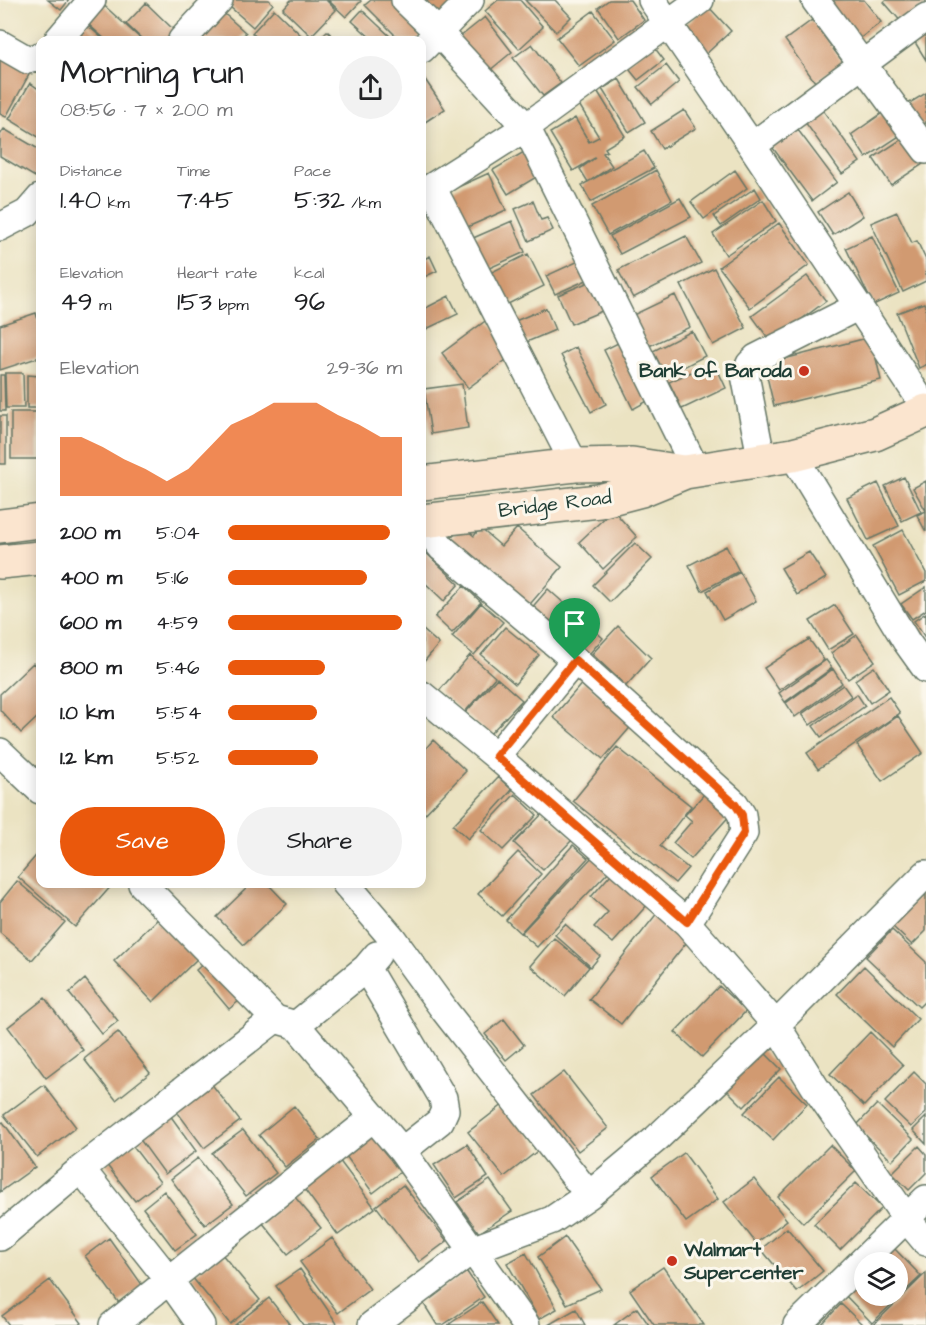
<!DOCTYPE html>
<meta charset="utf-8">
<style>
body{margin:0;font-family:"Architects Daughter",sans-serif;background:#f2f2f2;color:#202124;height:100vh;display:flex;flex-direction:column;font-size:22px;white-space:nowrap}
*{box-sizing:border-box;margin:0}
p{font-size:20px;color:#757577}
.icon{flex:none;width:33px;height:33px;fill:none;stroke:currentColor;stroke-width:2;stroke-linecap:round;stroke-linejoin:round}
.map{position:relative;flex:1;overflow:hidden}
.sheet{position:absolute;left:36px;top:36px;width:390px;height:852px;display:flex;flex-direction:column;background:#fff;border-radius:12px;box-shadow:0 3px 15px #0003}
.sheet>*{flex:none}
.fabs{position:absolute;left:854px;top:1252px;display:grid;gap:12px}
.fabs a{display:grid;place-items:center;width:54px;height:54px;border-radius:50%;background:#fff;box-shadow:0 3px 15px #0003;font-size:30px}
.pin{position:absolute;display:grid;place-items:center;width:51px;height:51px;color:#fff;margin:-62px -26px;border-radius:50% 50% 50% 0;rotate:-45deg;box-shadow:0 0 6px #0007}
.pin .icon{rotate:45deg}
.round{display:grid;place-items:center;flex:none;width:63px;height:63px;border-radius:32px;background:#f2f2f2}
.headline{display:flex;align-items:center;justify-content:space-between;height:102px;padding:0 24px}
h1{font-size:33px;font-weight:600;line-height:45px}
.metrics{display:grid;grid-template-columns:repeat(3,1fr);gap:9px;height:102px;padding:6px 24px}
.metrics div{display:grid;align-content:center}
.metrics b{font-size:26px;font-weight:600}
.metrics small{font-size:16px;font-weight:400}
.metrics p{font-size:16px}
.chart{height:168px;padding:12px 24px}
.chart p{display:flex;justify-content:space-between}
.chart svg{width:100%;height:108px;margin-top:6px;fill:#ea580c;opacity:.7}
.button{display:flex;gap:12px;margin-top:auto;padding:12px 24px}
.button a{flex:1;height:69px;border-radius:36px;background:#ea580c;color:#fff;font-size:24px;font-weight:600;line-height:69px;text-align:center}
.button a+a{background:#f2f2f2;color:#202124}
ul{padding:0 24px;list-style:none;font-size:20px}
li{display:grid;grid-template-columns:96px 72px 1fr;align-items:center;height:45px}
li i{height:15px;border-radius:8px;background:#ea580c}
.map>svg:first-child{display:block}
</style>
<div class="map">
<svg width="926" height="1325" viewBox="0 0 926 1325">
<rect width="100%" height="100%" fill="#fbf7ec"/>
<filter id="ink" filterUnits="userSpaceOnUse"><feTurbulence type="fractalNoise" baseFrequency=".0167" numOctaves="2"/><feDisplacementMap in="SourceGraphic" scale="12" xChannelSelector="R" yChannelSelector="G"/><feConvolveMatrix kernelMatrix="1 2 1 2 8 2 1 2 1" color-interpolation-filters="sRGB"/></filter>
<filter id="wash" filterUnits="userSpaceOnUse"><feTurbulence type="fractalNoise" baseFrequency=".008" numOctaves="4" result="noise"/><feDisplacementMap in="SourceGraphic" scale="24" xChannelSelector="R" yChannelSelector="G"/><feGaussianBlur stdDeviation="1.35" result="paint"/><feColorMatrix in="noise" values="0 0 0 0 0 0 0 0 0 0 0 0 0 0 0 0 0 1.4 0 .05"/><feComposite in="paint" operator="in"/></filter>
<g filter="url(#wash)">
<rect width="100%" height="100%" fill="#ebe3c2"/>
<g id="blocks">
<path fill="#d19a71" d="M48,0H69L61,10Z
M98,0L142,40H106L79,16Z
M222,0H269L273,4L253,27Z
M291,0H326L336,10L311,36L283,9Z
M328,0H360L361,1L346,17Z
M371,0H392L425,33L418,40H400L365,5Z
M414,0H460L438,23Z
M498,0H520L543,27L519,49L485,11Z
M525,0H555L571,17L556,32Z
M609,0H630L644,20L619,38L598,8Z
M835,0H864L881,22L854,43L826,7Z
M886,0H926V4L903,24L884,2Z
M146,3L176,32L168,40H143L126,24Z
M707,5L731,31L705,55L682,29Z
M219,9L246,33L239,40H202L196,35Z
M274,9L306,40H260L252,33Z
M362,10L394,40H373L352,21Z
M593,11L615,40L579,66L557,38Z
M78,17L104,40H68Z
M485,17L512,52L483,76L455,41Z
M812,20L843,62L815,82L785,40Z
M327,31L337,40H317Z
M926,31V60L913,39Z
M651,43L664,60L638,80L625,64Z
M532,44L561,83L543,96L513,58Z
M0,52L32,69L6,117L0,114Z
M666,65L679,82L652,104L638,87Z
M422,75L445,109L422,124Z
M619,79L645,122L629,132L602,89Z
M30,83L40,90V138L9,119Z
M598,92L625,136L605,148L607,151L603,153L612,166L588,182L580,169L595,158L573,171L550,133L575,118L589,142L599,137L578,103Z
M926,93V123L919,127L906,105Z
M891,107L907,131L866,158L851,135Z
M822,109L860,162L842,174L805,122Z
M684,110L696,128L662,149L651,131Z
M792,122L837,182L812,201L767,140Z
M4,129L40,150V167L35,177L0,156V135Z
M908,135L926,162L891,185L873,158Z
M644,151L654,168L591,202L582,185Z
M524,152L538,176L508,194L493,170Z
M656,170L672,200L608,235L592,206Z
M735,170L747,188L704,219L691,202Z
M489,173L506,210L463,229L447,192Z
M755,188L761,198L721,226L714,216Z
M848,192L863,216L833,235L818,212Z
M680,198L691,217L620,254L610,236Z
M763,200L776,221L726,255L713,234Z
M533,201L541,220L547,218L553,230L529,241L515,209Z
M897,212L912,243L917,241L926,260V281L903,292L871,223Z
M512,221L525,252L485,270L471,239Z
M779,223L809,265L750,308L719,267Z
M686,236L701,263L633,298L618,270Z
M872,236L899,293L873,305L846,248Z
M528,254L544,286L502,307L486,275Z
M430,256L437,271L422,278V260Z
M581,260L589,279L555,294L546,276Z
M714,268L746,328L713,345L681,285Z
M807,276L826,301L771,342L752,316Z
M596,279L609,308L571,324L558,295Z
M675,295L690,327L647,347L631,316Z
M449,296L458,314L422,331V310Z
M924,303L926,308V365L919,368L897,313Z
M546,308L555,330L522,344L513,322Z
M36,313L40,326V357L0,370V325Z
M488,319L514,354L468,388L442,353Z
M692,331L705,356L666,376L653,351Z
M871,337L881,380L774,406L764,364Z
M624,340L653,398L633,409L604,350Z
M576,347L606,404L591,412L561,355Z
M714,362L726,388L682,409L669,382Z
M5,373H23L24,408H6Z
M0,375H4L5,411H0Z
M27,375L40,376V408H27Z
M462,384L468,428L431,434L424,389Z
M11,412H38V459H11Z
M0,416H6V464H0Z
M904,477L921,512L902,521L885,486Z
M926,481V532L917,515L926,511L913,488Z
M878,483L899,526L868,540L847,498Z
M613,510L637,537L603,569L579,542Z
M462,526L474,536L480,528L501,546L517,528L562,567L525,610L447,543Z
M903,530L926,573V581L899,595L873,546Z
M635,543L652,559L610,602L593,585Z
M726,546L739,571L702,591L689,565Z
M422,549L459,584L444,601L422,580Z
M809,552L826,578L797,595L781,568Z
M740,572L756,601L723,620L707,591Z
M464,586L481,602L452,633L435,617Z
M926,587V610L912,619L901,604Z
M548,589L603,638L584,660L529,611Z
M481,603L503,622L474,655L452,637Z
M835,605L854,634L828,650L810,621Z
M926,613V639L914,621Z
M618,626L651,658L626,686L592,654Z
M505,627L539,655L515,684L481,655Z
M422,629L439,644L422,664Z
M857,635L875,661L848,679L831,653Z
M809,639L824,660L779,690L764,668Z
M470,655L495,677L464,713L439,691Z
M826,660L832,668L785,702L779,693Z
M33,663L40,671V715L21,733L0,710V694Z
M874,667L889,690L870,703L855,680Z
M833,669L842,683L795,717L786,703Z
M497,678L522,700L489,735L465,713Z
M584,681L634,723L603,759L553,717Z
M843,685L851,696L810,725L802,714Z
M857,694L865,706L821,737L813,726Z
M889,697L900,713L818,769L807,753Z
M898,716L923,753L882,781L857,745Z
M433,740L466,771L422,817V753Z
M617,747L691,806L660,846L688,868L675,883L573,801Z
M498,777L512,790L468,839L453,825Z
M707,791L732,813L691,859L673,843L692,821L685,815Z
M515,794L537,815L503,850L481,830Z
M544,812L573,839L543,870L514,843Z
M573,845L588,858L520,933L506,920Z
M40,851V884H113L75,927L18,877Z
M518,852L541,874L502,916L478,894Z
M595,854L611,869L537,947L521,933Z
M612,873L648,904L613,943L594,927L608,912L591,897Z
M17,881L65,922L32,960L0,933V902Z
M251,884H268L287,904L244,945L217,917Z
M924,891L926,893V931L912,945L891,925Z
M658,912L690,938L621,1024L589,999Z
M158,919L197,959L153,1002L114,961Z
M565,924L600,956L591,967L555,935Z
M892,930L926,962V1000L919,1007L866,957Z
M554,938L589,967L565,996L530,966Z
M211,957L244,997L229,1009L196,970Z
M864,966L918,1019L892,1047L837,994Z
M85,979L118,1021L102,1034L69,993Z
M719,986L746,1011L702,1057L675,1032Z
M45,998L83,1050L46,1078L8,1027Z
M504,1019L524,1045L506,1060L485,1034Z
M118,1032L150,1073L116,1100L84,1059Z
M870,1032L903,1065L864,1106L830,1074Z
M758,1046L781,1069L744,1107L720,1083Z
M564,1072L608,1128L578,1151L534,1095Z
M914,1072L926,1084V1113L911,1127L885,1102Z
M779,1077L807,1104L773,1140L744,1113Z
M207,1078L240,1121L204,1148L172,1105Z
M44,1085L76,1127L37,1157L4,1115Z
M504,1104L540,1149L504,1177L468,1132Z
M877,1104L913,1139L892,1161L856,1126Z
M294,1106L320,1139L285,1167L259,1135Z
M167,1111L196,1151L165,1174L136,1134Z
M926,1117V1144L913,1130Z
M3,1122L35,1167L0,1192V1124Z
M243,1130L276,1173L246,1196L212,1153Z
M373,1130L403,1170L373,1193L343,1152Z
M131,1144L160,1182L135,1201L106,1164Z
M467,1144L488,1177L456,1198L434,1165Z
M830,1145L856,1171L803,1223L778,1197Z
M919,1146L926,1154V1173L909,1190L892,1173Z
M684,1153L718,1199L686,1222L652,1176Z
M198,1158L233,1204L205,1225L171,1179Z
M339,1160L375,1208L338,1235L302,1186Z
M754,1179L787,1220L756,1243L724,1202Z
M490,1180L512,1211L479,1233L457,1202Z
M856,1183L882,1208L840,1250L814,1224Z
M403,1185L447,1241L419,1262L376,1206Z
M164,1191L197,1234L175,1250L143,1208Z
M294,1196L321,1228L288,1254L262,1222Z
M787,1228L823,1271L797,1292L761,1249Z
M565,1237L601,1289L567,1304L538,1257Z
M109,1238L143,1286L119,1303L85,1256Z
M332,1238L370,1289L338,1313L300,1262Z
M891,1245L921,1276L872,1323L842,1292L864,1271V1296H897V1263H872Z
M221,1253L260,1300L230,1324L192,1277Z
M526,1253L557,1309L539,1319L507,1263Z
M663,1267L704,1325H654L630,1290Z
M300,1269L338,1325H303L276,1286Z
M467,1272L484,1297L443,1325H437L422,1301Z
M926,1273V1325H873Z
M50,1280L82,1323L79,1325H9L2,1316Z
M269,1298L290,1325H235Z
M482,1302L498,1325H448Z
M841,1304L863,1325H821Z
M637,1308L649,1325H614Z
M576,1309L585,1325H548Z"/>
</g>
</g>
<g filter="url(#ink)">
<use href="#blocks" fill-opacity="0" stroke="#676" stroke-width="1.5"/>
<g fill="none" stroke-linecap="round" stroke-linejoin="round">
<defs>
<path id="street" d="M405,0L438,32L526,127L700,0
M652,0L752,146L926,408
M815,0L926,150
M58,40L92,0
M182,40L219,0
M0,44L28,60L40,56
M422,49L470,0
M752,146L926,17
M0,227L27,213L40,198
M793,455L906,641L926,669
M762,462L745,375L750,364L756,358L859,306
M575,465L432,187L526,127L696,470
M422,523L442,548L575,660L735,804L742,815L744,833L687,923
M422,695L496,756L687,923L776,1025L815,1087L906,1218L926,1242
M0,752L40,790
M496,756L575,660
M142,884L275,1019L296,1025L402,1151L526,1325
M346,884L392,938L445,1011L589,1195
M366,968L443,1098L445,1110L440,1121L402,1151
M296,1025L366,968L377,955
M81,1169L169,1280L201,1325
M0,1237L81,1169L275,1019
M113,1325L374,1117
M372,1325L472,1250L552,1220L589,1195L656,1139L776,1025L926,874
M797,1325L926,1199"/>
<path id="secondary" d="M422,483L575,465L632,464L683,472
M422,521L599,501L641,490L685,472L793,455L875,434L926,411
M0,526L40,521
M0,562L40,558"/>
</defs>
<use href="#street" stroke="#676" stroke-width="30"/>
<use href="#secondary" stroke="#676" stroke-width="36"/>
<use href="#street" stroke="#fff" stroke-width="27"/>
<use href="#secondary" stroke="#fbe5cf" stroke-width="33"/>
</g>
</g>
<g fill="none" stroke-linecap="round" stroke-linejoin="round" filter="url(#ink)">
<defs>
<path id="route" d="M575,660L735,804L742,815L744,833L687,922L496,756Z"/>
</defs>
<use href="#route" stroke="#fff" stroke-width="12"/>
<use href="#route" stroke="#ea580c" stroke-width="8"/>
</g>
<g fill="#c8321e" stroke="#fbf7ec" stroke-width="2">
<circle cx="804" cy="371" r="6"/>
<circle cx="672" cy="1261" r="6"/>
</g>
<g text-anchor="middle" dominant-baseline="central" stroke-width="6" stroke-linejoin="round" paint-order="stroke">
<g font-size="20" font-weight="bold" fill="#1f3d34" stroke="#fbf7ec" text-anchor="end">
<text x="792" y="371">Bank of Baroda</text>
<text x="684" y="1250" text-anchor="start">Walmart<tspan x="684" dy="23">Supercenter</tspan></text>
</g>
<g font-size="20" fill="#1f3d34" stroke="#fbf7ec">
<text transform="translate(555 504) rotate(-7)">Bridge Road</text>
</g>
</g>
</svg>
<div class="fabs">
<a><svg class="icon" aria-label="layers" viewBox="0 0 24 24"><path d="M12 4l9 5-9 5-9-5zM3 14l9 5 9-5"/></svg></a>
</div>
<div class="pin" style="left:575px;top:660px;background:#1e9e55"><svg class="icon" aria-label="arrive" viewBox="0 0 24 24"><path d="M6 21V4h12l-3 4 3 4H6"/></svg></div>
<section class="sheet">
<div class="headline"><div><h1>Morning run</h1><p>08:56 · 7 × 200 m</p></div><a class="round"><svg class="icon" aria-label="share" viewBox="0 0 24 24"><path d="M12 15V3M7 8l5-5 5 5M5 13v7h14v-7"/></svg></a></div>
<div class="metrics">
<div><p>Distance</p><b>1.40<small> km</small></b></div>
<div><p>Time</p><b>7:45</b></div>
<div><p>Pace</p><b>5:32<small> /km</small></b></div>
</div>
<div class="metrics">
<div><p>Elevation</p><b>49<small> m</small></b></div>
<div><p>Heart rate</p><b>153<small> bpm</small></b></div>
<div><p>kcal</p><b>96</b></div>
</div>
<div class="chart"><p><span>Elevation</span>29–36 m</p>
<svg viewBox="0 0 160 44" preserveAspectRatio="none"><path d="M0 44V20L10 20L20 24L30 29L40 33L50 38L60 33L70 24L80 15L90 11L100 6L110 6L120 6L130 11L140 15L150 20L160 20V44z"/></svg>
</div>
<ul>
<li><b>200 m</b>5:04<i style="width:93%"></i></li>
<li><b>400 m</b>5:16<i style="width:80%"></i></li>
<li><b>600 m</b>4:59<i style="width:100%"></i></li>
<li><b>800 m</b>5:46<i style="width:56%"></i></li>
<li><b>1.0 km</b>5:54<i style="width:51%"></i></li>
<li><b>1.2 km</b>5:52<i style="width:52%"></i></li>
</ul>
<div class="button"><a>Save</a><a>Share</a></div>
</section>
</div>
